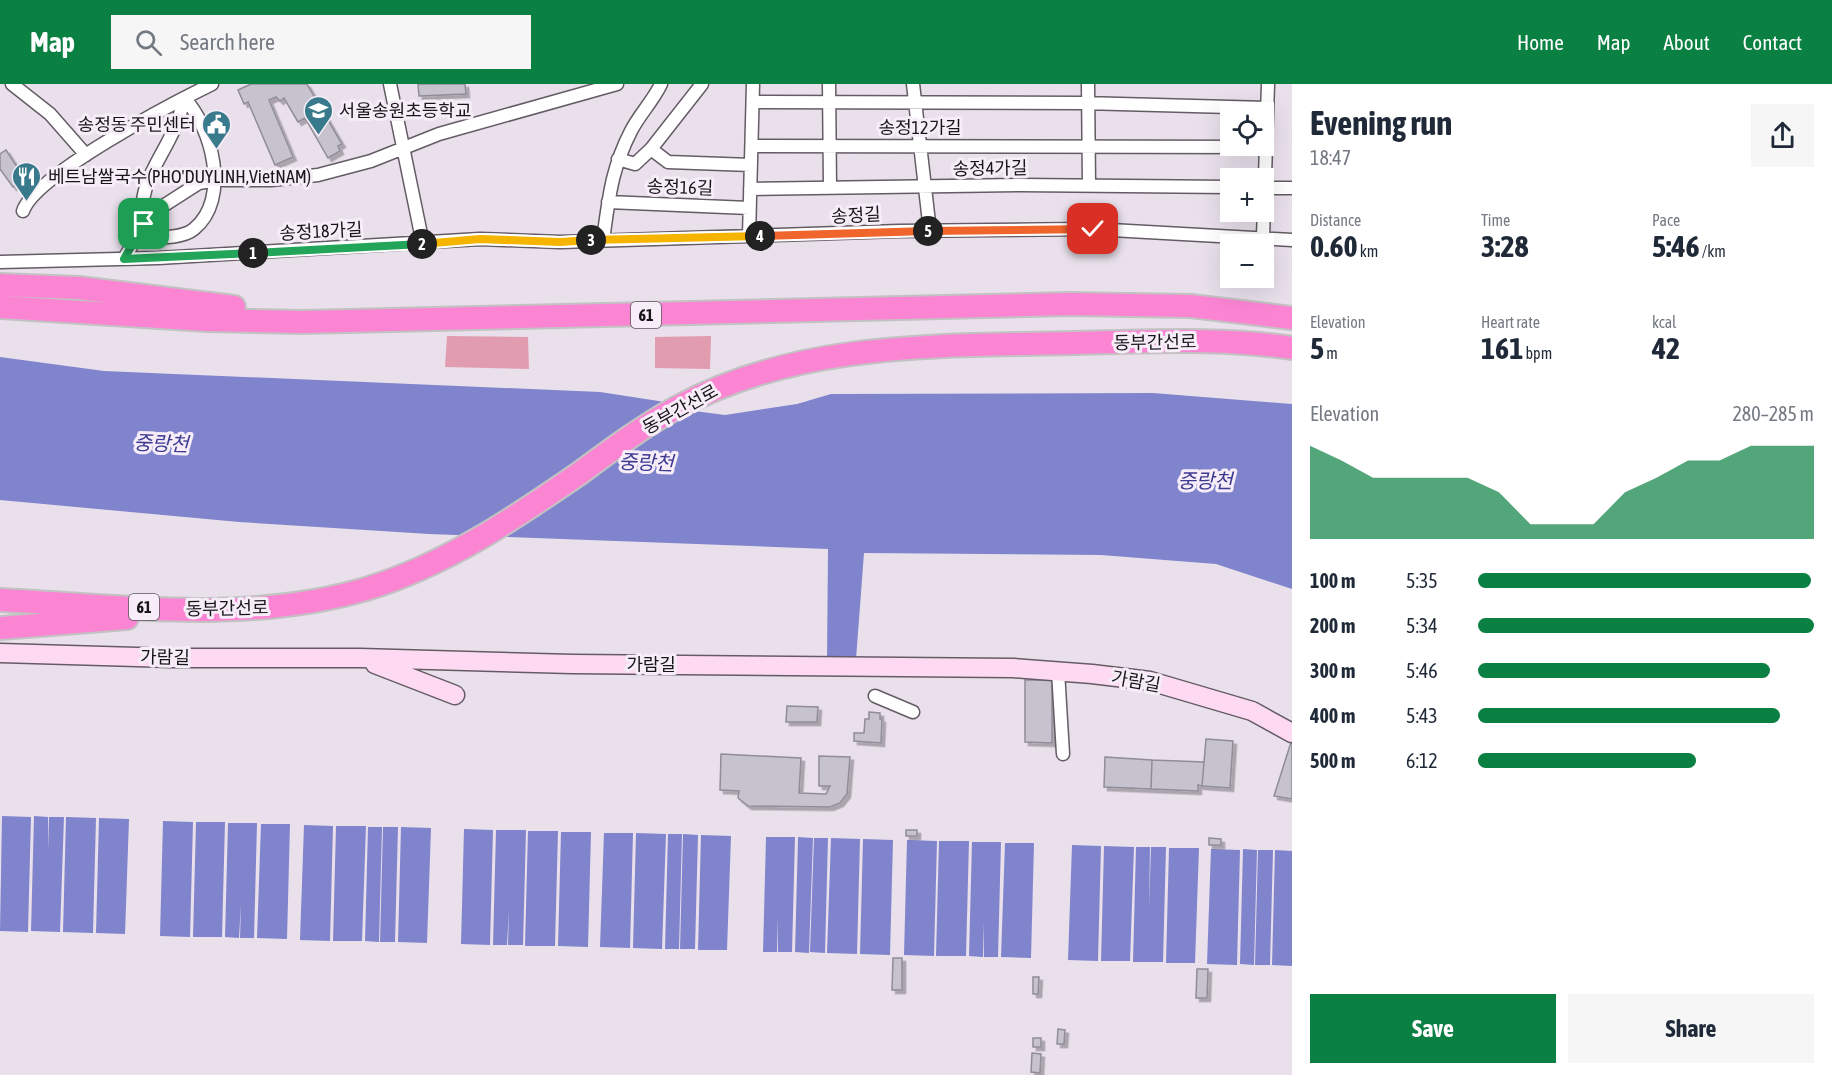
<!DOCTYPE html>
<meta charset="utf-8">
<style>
body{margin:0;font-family:"Asap Condensed","Noto Sans KR",sans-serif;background:#f6f6f7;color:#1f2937;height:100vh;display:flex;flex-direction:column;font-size:22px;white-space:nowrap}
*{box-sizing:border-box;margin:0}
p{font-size:20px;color:#747a83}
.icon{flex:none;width:33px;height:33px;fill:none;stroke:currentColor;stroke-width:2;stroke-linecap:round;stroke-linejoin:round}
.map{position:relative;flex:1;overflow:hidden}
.side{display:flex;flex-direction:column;background:#fff;width:540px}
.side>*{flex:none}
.fabs{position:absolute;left:1220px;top:18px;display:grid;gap:12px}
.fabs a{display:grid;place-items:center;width:54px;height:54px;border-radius:0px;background:#fff;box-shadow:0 6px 24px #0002;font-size:30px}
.pin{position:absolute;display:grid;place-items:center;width:51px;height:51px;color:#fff;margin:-26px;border-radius:12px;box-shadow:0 3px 9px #0006}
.km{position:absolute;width:30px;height:30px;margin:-15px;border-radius:50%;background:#222;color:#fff;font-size:16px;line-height:30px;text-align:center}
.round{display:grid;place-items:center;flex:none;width:63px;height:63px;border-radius:0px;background:#f6f6f7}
.summary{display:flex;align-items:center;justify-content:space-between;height:102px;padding:0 18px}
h1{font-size:33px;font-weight:700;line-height:45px}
.figures{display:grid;grid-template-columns:repeat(3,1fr);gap:9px;height:102px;padding:6px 18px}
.figures div{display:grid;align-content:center}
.figures b{font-size:30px;font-weight:700}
.figures small{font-size:16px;font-weight:400}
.figures p{font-size:16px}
.chart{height:168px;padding:12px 18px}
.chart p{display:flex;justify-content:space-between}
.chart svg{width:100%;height:108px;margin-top:6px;fill:#0b8043;opacity:.7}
.action{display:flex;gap:12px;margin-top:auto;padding:12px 18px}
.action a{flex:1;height:69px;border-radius:0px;background:#0b8043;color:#fff;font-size:24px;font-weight:700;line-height:69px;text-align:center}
.action a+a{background:#f6f6f7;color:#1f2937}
ul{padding:0 18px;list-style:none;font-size:20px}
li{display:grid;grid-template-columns:96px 72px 1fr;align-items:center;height:45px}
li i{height:15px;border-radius:8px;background:#0b8043}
header{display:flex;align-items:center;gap:36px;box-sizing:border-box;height:84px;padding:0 30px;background:#0b8043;color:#fff}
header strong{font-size:28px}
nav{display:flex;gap:33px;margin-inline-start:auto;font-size:21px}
.search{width:420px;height:54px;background:#f6f6f7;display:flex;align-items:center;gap:15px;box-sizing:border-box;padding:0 21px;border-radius:0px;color:#747a83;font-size:22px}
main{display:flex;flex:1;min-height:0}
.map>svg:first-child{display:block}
</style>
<header>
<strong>Map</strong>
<div class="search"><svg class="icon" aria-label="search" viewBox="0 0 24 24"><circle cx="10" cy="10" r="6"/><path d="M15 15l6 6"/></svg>Search here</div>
<nav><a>Home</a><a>Map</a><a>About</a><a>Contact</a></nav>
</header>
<main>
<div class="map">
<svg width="1292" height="991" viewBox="0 0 1292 991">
<defs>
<filter id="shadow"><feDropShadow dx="3.5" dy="3.5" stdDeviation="0" flood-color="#0004"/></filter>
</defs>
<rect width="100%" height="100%" fill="#e9e0eb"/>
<path fill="#e19caf" d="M447,252L528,253L529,285L445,283Z
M711,252L710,285L655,284V253Z"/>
<path fill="#7f84cd" d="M0,273L104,287L600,308L665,318L694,327L725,331L797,320L831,310L1153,309L1292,320V505L1216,480L1101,471L864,469L856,575L827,577L828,465L429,450L239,438L0,416Z
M2,732L31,733L28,848L0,847Z
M34,732L48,733V767L49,733H64L60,848L31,847Z
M66,733L96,734L93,849L63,848Z
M99,734L129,735L125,850L96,849Z
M163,737L193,738L190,853L160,852Z
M196,738H225L222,853H193Z
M228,739H257L254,854H240L241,819L239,854L225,853Z
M261,740H290L287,855L257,854Z
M304,741L333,742L330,857L300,856Z
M336,742H366L362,857H333Z
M368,743H382L379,858L365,857Z
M383,743H398L395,858H380Z
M401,743L431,744L427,859L398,858Z
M464,745L493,746L490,861L461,860Z
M496,746H526L523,861H508L509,826L507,861H493Z
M528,747H558L555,862H525Z
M561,748H591L588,863L558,862Z
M604,749H633L630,864L600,863Z
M636,749L666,750L662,865L633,864Z
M668,750H682L679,865H665Z
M683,750L698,751L695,865H680Z
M701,751L731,752L727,866H698Z
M766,753H795L792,868H778V833L777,868H763Z
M798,753L813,754L809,869L795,868Z
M814,754H828L825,869L810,868Z
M831,754L860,755L857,870L827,869Z
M863,755L893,756L890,871L860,870Z
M907,756L937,757L934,872L904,871Z
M939,757H969L966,872H936Z
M972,758H1001L998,873H984V838L983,873L969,872Z
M1005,759H1034L1031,874L1001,873Z
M1072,761L1101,762L1098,877L1068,876Z
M1104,762L1134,763L1130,877H1101Z
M1136,763H1150L1149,826L1151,763H1166L1163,878H1133Z
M1169,764H1199L1195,879H1166Z
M1211,765L1240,766L1237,881L1207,880Z
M1243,765L1257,766L1254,881L1240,880Z
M1258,766H1273L1270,881H1255Z
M1275,766L1292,767V882L1272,881Z"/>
<path fill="#c6c2ce" stroke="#908c98" stroke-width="1.5" filter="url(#shadow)" d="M251,0H307L342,60L338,62L340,67L328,74L305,34L298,38L284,14L280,17L276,13L269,16L293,73L275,81L248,18L244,20L238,6Z
M418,0H465L466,10L419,12Z
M6,66L25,95L13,103L0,85V70Z
M1025,596H1052V659L1025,658Z
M787,622L818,623L817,638H786Z
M869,628L880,629V635H882L881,659L854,657V649H864L865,635H869Z
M1206,655L1233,657L1230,704L1202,702Z
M1292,655V715L1274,712Z
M721,670L801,674L799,709L826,710L830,702H819V672L850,673L847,710L840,719L830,723L748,722L738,714L739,707L720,706Z
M1105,673L1152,676L1151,705L1104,703Z
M1152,676L1204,678L1202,702L1198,701V707L1151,705Z
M906,746H917V752H906Z
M1209,754L1221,755V761H1209Z
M893,874H902V906H892Z
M1197,885H1208L1207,914H1196Z
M1033,893H1039L1038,910H1033Z
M1058,945L1065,946L1064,960H1057Z
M1033,954H1041V963H1033Z
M1032,969L1041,970L1040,989L1031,988Z"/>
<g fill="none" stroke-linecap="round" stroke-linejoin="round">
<defs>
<path id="street" d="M12,0L50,30L86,71
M390,0L423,160
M829,0L830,103
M913,0L930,147
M1088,0L1089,101
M754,18L1083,19L1267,24
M752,62L1266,63
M651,65L702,0
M618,75L635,80L651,65L668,78L751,81
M1263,104H1292
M750,105L1020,101L1230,103
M608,118L749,124
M23,127C35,91 175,18 212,0
M144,140C135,100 165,72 178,36C181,29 182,21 184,14
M749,152L753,0
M1263,153L1268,0
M135,154C151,153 181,156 194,145C231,115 212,43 184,14
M603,156C609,114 611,86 631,47C639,31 653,17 661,0
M124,175L149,131L199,99L216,96H271L318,91L371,77L439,50L617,0
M0,178L158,174L480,155L560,158L899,147L1093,145L1292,156
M1058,587L1063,670
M875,612L913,628"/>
<path id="secondary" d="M0,569L171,574H360L572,580L1013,584L1092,590L1150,597L1252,627L1292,649
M375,580L455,611"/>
<path id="highway" d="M0,201L79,204L234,223
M0,223L207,236L303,238L1069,220L1191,222L1292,234
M0,516C120,522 248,540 366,505C445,481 512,436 580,389C611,366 642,343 676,324C799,257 938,262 1074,259C1147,258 1220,253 1292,264
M0,544L127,534"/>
</defs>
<use href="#street" stroke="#645c65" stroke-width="15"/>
<use href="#secondary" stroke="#645c65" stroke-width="21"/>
<use href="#highway" stroke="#c3c2c3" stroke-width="26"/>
<use href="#street" stroke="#fff" stroke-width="12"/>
<use href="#secondary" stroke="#fedaf2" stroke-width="18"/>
<use href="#highway" stroke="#fb85d3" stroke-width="22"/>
</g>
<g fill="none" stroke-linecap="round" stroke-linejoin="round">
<defs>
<path id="split-1" d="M144,140L124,175L253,169"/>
<path id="split-2" d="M253,169L422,160"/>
<path id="split-3" d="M422,160L480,155L560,158L591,156"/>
<path id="split-4" d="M591,156L760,152"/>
<path id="split-5" d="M760,152L928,147"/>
<path id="split-6" d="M928,147L1093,145"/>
</defs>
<use href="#split-1" stroke="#fff" stroke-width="12"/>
<use href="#split-2" stroke="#fff" stroke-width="12"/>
<use href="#split-3" stroke="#fff" stroke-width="12"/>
<use href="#split-4" stroke="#fff" stroke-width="12"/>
<use href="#split-5" stroke="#fff" stroke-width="12"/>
<use href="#split-6" stroke="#fff" stroke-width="12"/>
<use href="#split-1" stroke="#22a559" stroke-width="8"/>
<use href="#split-2" stroke="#22a559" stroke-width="8"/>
<use href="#split-3" stroke="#f5b400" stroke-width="8"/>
<use href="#split-4" stroke="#f5b400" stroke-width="8"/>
<use href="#split-5" stroke="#f0652b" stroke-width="8"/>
<use href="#split-6" stroke="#f0652b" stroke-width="8"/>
</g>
<defs>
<symbol id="school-pin" viewBox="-11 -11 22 30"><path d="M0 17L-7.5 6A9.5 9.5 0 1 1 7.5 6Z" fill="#387a8c" stroke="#f6edf8"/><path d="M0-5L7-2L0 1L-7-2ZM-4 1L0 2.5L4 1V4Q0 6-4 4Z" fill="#fff"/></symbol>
<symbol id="civic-pin" viewBox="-11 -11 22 30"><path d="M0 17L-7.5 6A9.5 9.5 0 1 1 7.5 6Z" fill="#387a8c" stroke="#f6edf8"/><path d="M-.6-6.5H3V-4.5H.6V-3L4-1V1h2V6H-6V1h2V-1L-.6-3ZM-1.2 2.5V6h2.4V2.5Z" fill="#fff"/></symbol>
<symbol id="restaurant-pin" viewBox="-11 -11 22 30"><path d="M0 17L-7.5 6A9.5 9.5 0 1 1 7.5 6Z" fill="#387a8c" stroke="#f6edf8"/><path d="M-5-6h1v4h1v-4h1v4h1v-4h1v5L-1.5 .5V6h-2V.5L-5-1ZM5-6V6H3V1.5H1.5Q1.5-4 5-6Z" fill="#fff"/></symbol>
</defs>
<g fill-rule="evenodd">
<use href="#school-pin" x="302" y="10" width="33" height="45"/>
<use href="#civic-pin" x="200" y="24" width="33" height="45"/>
<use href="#restaurant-pin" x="10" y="76" width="33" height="45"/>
</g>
<g text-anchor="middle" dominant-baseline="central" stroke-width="6" stroke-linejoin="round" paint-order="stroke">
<g fill="#f6edf8" stroke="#5b565d" stroke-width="1.5">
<rect x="631" y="218" width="30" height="26" rx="4.5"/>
<rect x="129" y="510" width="30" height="26" rx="4.5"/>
</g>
<g font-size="16" font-weight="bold" fill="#19161a">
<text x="646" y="231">61</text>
<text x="144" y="523">61</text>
</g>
<g font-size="18" fill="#19161a" stroke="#f6edf8" text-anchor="start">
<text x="339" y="26">서울송원초등학교</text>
<text x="196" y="40" text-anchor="end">송정동 주민센터</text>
<text x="48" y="92">베트남쌀국수(PHO'DUYLINH,VietNAM)</text>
</g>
<g font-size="18" fill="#19161a" stroke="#f6edf8">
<text x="920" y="43">송정12가길</text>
<text transform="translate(990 84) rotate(-1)">송정4가길</text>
<text transform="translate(680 103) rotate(2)">송정16길</text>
<text transform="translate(856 131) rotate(-3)">송정길</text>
<text transform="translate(321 147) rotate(-3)">송정18가길</text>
<text transform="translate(1155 258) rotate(-1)">동부간선로</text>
<text transform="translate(680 325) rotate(-29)">동부간선로</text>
<text transform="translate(227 524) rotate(-1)">동부간선로</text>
<text transform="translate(165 573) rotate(1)">가람길</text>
<text x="651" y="580">가람길</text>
<text transform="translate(1136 597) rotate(10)">가람길</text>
</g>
<g font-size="20" font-style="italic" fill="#3c3990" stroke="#f6edf8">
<text transform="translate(161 359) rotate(2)">중랑천</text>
<text transform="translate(646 378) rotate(2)">중랑천</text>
<text x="1205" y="396">중랑천</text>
</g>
</g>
</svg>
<div class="fabs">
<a><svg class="icon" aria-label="locate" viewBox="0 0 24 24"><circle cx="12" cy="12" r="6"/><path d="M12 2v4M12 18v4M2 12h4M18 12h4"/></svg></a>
<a>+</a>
<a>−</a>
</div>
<div class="pin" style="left:144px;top:140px;background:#1e9e55"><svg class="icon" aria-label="arrive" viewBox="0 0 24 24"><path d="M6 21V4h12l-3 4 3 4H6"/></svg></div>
<div class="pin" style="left:1093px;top:145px;background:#d93025"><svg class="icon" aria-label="check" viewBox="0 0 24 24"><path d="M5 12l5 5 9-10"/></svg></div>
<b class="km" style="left:253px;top:169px">1</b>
<b class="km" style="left:422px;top:160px">2</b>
<b class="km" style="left:591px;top:156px">3</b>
<b class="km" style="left:760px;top:152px">4</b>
<b class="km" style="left:928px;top:147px">5</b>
</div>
<section class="side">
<div class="summary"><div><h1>Evening run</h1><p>18:47</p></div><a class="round"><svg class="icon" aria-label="share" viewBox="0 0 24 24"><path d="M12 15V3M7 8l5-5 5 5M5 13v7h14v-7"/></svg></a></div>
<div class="figures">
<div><p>Distance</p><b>0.60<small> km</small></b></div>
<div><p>Time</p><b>3:28</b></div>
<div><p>Pace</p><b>5:46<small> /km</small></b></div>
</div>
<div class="figures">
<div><p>Elevation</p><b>5<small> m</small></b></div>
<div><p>Heart rate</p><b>161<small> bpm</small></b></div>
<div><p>kcal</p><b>42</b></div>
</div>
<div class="chart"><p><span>Elevation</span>280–285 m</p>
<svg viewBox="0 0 160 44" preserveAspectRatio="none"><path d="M0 44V6L10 12L20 19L30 19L40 19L50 19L60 25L70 38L80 38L90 38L100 25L110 19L120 12L130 12L140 6L150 6L160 6V44z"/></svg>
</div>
<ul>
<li><b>100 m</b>5:35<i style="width:99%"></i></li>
<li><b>200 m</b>5:34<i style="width:100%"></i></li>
<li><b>300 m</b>5:46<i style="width:87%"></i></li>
<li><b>400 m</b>5:43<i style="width:90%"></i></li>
<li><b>500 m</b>6:12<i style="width:65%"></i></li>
</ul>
<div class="action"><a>Save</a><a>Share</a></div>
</section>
</main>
